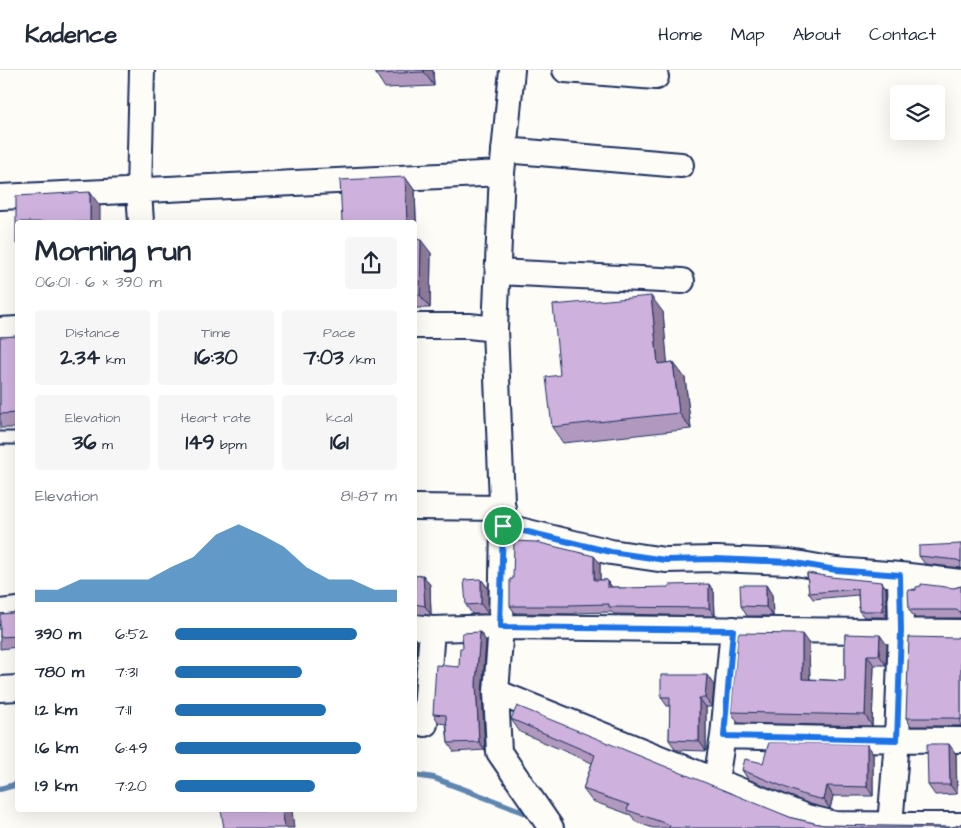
<!DOCTYPE html>
<meta charset="utf-8">
<style>
body{margin:0;font-family:"Architects Daughter",sans-serif;background:#f6f6f7;color:#1f2937;height:100vh;display:flex;flex-direction:column;font-size:19px;white-space:nowrap}
*{box-sizing:border-box;margin:0}
p{font-size:16px;color:#747a83}
.icon{flex:none;width:28px;height:28px;fill:none;stroke:currentColor;stroke-width:2;stroke-linecap:round;stroke-linejoin:round}
.map{position:relative;flex:1;overflow:hidden}
.panel{position:absolute;left:15px;top:150px;width:402px;height:592px;display:flex;flex-direction:column;background:#fff;border-radius:5px;box-shadow:0 5px 20px #0002}
.panel>*{flex:none}
.controls{position:absolute;left:890px;top:15px;display:grid;gap:10px}
.controls a{display:grid;place-items:center;width:55px;height:55px;border-radius:5px;background:#fff;box-shadow:0 5px 20px #0002;font-size:25px}
.pin{position:absolute;display:grid;place-items:center;width:42px;height:42px;color:#fff;margin:-21px;border:2px solid #fff;border-radius:50%;box-shadow:0 1px 5px #0007}
.round{display:grid;place-items:center;flex:none;width:52px;height:52px;border-radius:5px;background:#f6f6f7}
.head{display:flex;align-items:center;justify-content:space-between;height:85px;padding:0 20px}
h1{font-size:28px;font-weight:800;line-height:38px}
.stats{display:grid;grid-template-columns:repeat(3,1fr);gap:8px;height:85px;padding:5px 20px}
.stats div{display:grid;align-content:center;border-radius:5px;background:#f6f6f7;text-align:center}
.stats b{font-size:21px;font-weight:800}
.stats small{font-size:14px;font-weight:400}
.stats p{font-size:14px}
.chart{height:140px;padding:10px 20px}
.chart p{display:flex;justify-content:space-between}
.chart svg{width:100%;height:90px;margin-top:5px;fill:#1f6fb2;opacity:.7}
ul{padding:0 20px;list-style:none;font-size:16px}
li{display:grid;grid-template-columns:80px 60px 1fr;align-items:center;height:38px}
li i{height:12px;border-radius:6px;background:#1f6fb2}
header{display:flex;align-items:center;gap:30px;box-sizing:border-box;height:70px;padding:0 25px;background:#fff;border-bottom:1px solid #e0e1e3}
header strong{font-size:24px}
nav{display:flex;gap:28px;margin-inline-start:auto;font-size:18px}
.map>svg:first-child{display:block}
</style>
<header>
<strong>Kadence</strong>
<nav><a>Home</a><a>Map</a><a>About</a><a>Contact</a></nav>
</header>
<div class="map">
<svg width="961" height="758" viewBox="0 0 961 758">
<rect width="100%" height="100%" fill="#fdfcf7"/>
<filter id="ink" filterUnits="userSpaceOnUse"><feTurbulence type="fractalNoise" baseFrequency=".02" numOctaves="2"/><feDisplacementMap in="SourceGraphic" scale="10" xChannelSelector="R" yChannelSelector="G"/><feConvolveMatrix kernelMatrix="1 2 1 2 8 2 1 2 1" color-interpolation-filters="sRGB"/></filter>
<g filter="url(#ink)">
<g fill="none" stroke-linecap="round" stroke-linejoin="round">
<path stroke="#5f85b1" stroke-width="6" d="M415,705L434,708L534,746
M0,719L18,714"/>
<defs>
<path id="service" d="M0,368H18"/>
<path id="minor" d="M565,0L656,7
M504,80L681,95
M0,127L502,103
M141,152L139,121L142,0
M498,202L682,211
M415,256H469L495,259L502,103L512,0
M495,259L503,456L501,557L496,622L499,682L551,758
M0,260L18,259
M415,437L503,438
M503,456L611,482L665,490L716,489L790,492L836,500L900,505L961,512
M0,542L18,540
M415,557L432,559L501,557L961,562
M0,619L18,618
M496,622L806,747L835,754L961,755
M425,654L432,559
M723,666L835,669L961,670
M716,710L723,666L733,559
M890,755L897,670L901,561L900,505"/>
</defs>
<use href="#service" stroke="#1b2f5e" stroke-width="15"/>
<use href="#minor" stroke="#1b2f5e" stroke-width="28"/>
<use href="#service" stroke="#fdfcf7" stroke-width="11"/>
<use href="#minor" stroke="#fdfcf7" stroke-width="24"/>
</g>
<path fill="#b198be" stroke="#1b2f5e" d="M376,0H433L434,16L385,18L376,4Z
M405,107L415,121L417,169L431,183L430,238H415V152Z
M663,242L667,293L673,292L685,308L691,359L563,373L552,357L560,305Z
M18,266V358H0V267Z
M961,474V498L925,494L919,486Z
M600,493V510H607L612,517H619L620,518L714,522L715,546L614,544L612,542L574,543V544L515,543L510,536Z
M807,503L886,518L887,547H864L859,541L858,525L813,529L809,523Z
M423,505L430,515L431,545L415,544V506Z
M481,509L488,518V544H472L466,535Z
M766,515L772,525L773,546H747L741,536Z
M961,516V548H915L909,540L954,518Z
M18,541V577L0,579V544L12,543Z
M480,562L486,571L482,623L485,680L454,682L448,673L446,654L439,653L433,644L459,597L463,578Z
M845,564L887,575L886,595H874L872,656L738,653L731,642L809,574L810,609L845,611Z
M961,566V656H911L906,648L956,568Z
M714,615L712,637H706V681L676,680L669,670L670,636H667L661,627Z
M511,649L792,748L823,755L961,758H653L636,752L631,745L592,731L583,719L592,693L520,662Z
M867,674L873,683V726H833L830,739L810,734L748,709L742,700L763,693Z
M956,684L957,724L935,725L928,715Z"/>
<path fill="#907c9b" stroke="#1b2f5e" d="M424,0H433L434,16L424,2Z
M405,107L415,121L417,183L415,180V152H407Z
M90,122L100,136V152H90Z
M421,170L431,183L430,238L420,225Z
M651,226L663,242L669,310L658,294Z
M673,292L685,308L691,359L679,343Z
M594,486L600,493V518L594,510Z
M423,505L430,515L431,545L425,536Z
M481,509L488,518V544L481,534Z
M607,510L612,518L607,517Z
M882,512L886,518L887,547L883,541Z
M709,514L714,522L715,546L709,538Z
M766,515L772,525L773,546L766,537Z
M480,562L486,571L482,623L485,680L479,672L476,614Z
M802,564L809,574L810,619L802,609Z
M880,565L887,575L886,595L879,585Z
M415,568L417,571L415,603Z
M867,585L874,595L872,656L865,645Z
M707,605L714,615L712,637L705,628Z
M699,628L706,637V681L699,671Z
M867,674L873,683V726L867,717Z
M949,674L956,684L957,724L950,715Z
M827,716L833,726L830,739L824,730Z
M282,740H292L294,758H285Z"/>
<path fill="#ceb1dd" stroke="#1b2f5e" d="M376,0H424V2L376,4Z
M405,107L407,152H342L340,110Z
M90,122V152H18V174H16V126Z
M415,169L421,170L420,225L415,224Z
M651,226L658,294L673,292L679,343L552,357L546,307L560,305L553,235Z
M18,266V343L0,344V267Z
M514,471L536,472L594,486V510H607V517H619V518L669,517V515L709,514V538L609,537V534L569,535V536H510V509H513Z
M961,474V492L957,490L919,486V476Z
M807,503L831,507L882,512L883,541H859L858,519L809,523Z
M423,505L425,536L415,534V506Z
M481,509V534L466,535L464,510Z
M921,514L954,518L961,516V542L956,540H909L908,520H916V517L921,516Z
M740,515H766V537L741,536Z
M18,541V566L0,567V544L12,543Z
M480,562L476,614L479,672L448,673L446,645L433,644L436,595L459,597L460,578H463L462,563Z
M738,563L802,564V609L845,611V564L880,565L879,585H867L865,645L731,642Z
M961,566V650L955,648H906L909,567L956,568Z
M661,605H707L705,628H699V671L669,670L670,627H661Z
M517,636L792,748L823,755L952,757L959,755L961,753V758H669L670,755L627,740L629,735L583,719L595,685L511,649Z
M769,672L867,674V717L827,716L824,730L804,725L742,700L745,689L763,693Z
M927,674H949L950,715H928Z
M221,740H282L285,758H224Z"/>
</g>
<g fill="none" stroke-linecap="round" stroke-linejoin="round" filter="url(#ink)">
<defs>
<path id="route" d="M503,456L611,482L665,490L716,489L790,492L836,500L900,505L901,561L897,670L724,666L733,560L500,557Z"/>
</defs>
<use href="#route" stroke="#fff" stroke-width="10"/>
<use href="#route" stroke="#1a73e8" stroke-width="6"/>
</g>
</svg>
<div class="controls">
<a><svg class="icon" aria-label="layers" viewBox="0 0 24 24"><path d="M12 4l9 5-9 5-9-5zM3 14l9 5 9-5"/></svg></a>
</div>
<div class="pin" style="left:503px;top:456px;background:#1e9e55"><svg class="icon" aria-label="arrive" viewBox="0 0 24 24"><path d="M6 21V4h12l-3 4 3 4H6"/></svg></div>
<section class="panel">
<div class="head"><div><h1>Morning run</h1><p>06:01 · 6 × 390 m</p></div><a class="round"><svg class="icon" aria-label="share" viewBox="0 0 24 24"><path d="M12 15V3M7 8l5-5 5 5M5 13v7h14v-7"/></svg></a></div>
<div class="stats">
<div><p>Distance</p><b>2.34<small> km</small></b></div>
<div><p>Time</p><b>16:30</b></div>
<div><p>Pace</p><b>7:03<small> /km</small></b></div>
</div>
<div class="stats">
<div><p>Elevation</p><b>36<small> m</small></b></div>
<div><p>Heart rate</p><b>149<small> bpm</small></b></div>
<div><p>kcal</p><b>161</b></div>
</div>
<div class="chart"><p><span>Elevation</span>81–87 m</p>
<svg viewBox="0 0 160 44" preserveAspectRatio="none"><path d="M0 44V38L10 38L20 33L30 33L40 33L50 33L60 27L70 22L80 11L90 6L100 11L110 17L120 27L130 33L140 33L150 38L160 38V44z"/></svg>
</div>
<ul>
<li><b>390 m</b>6:52<i style="width:82%"></i></li>
<li><b>780 m</b>7:31<i style="width:57%"></i></li>
<li><b>1.2 km</b>7:11<i style="width:68%"></i></li>
<li><b>1.6 km</b>6:49<i style="width:84%"></i></li>
<li><b>1.9 km</b>7:20<i style="width:63%"></i></li>
</ul>
</section>
</div>
